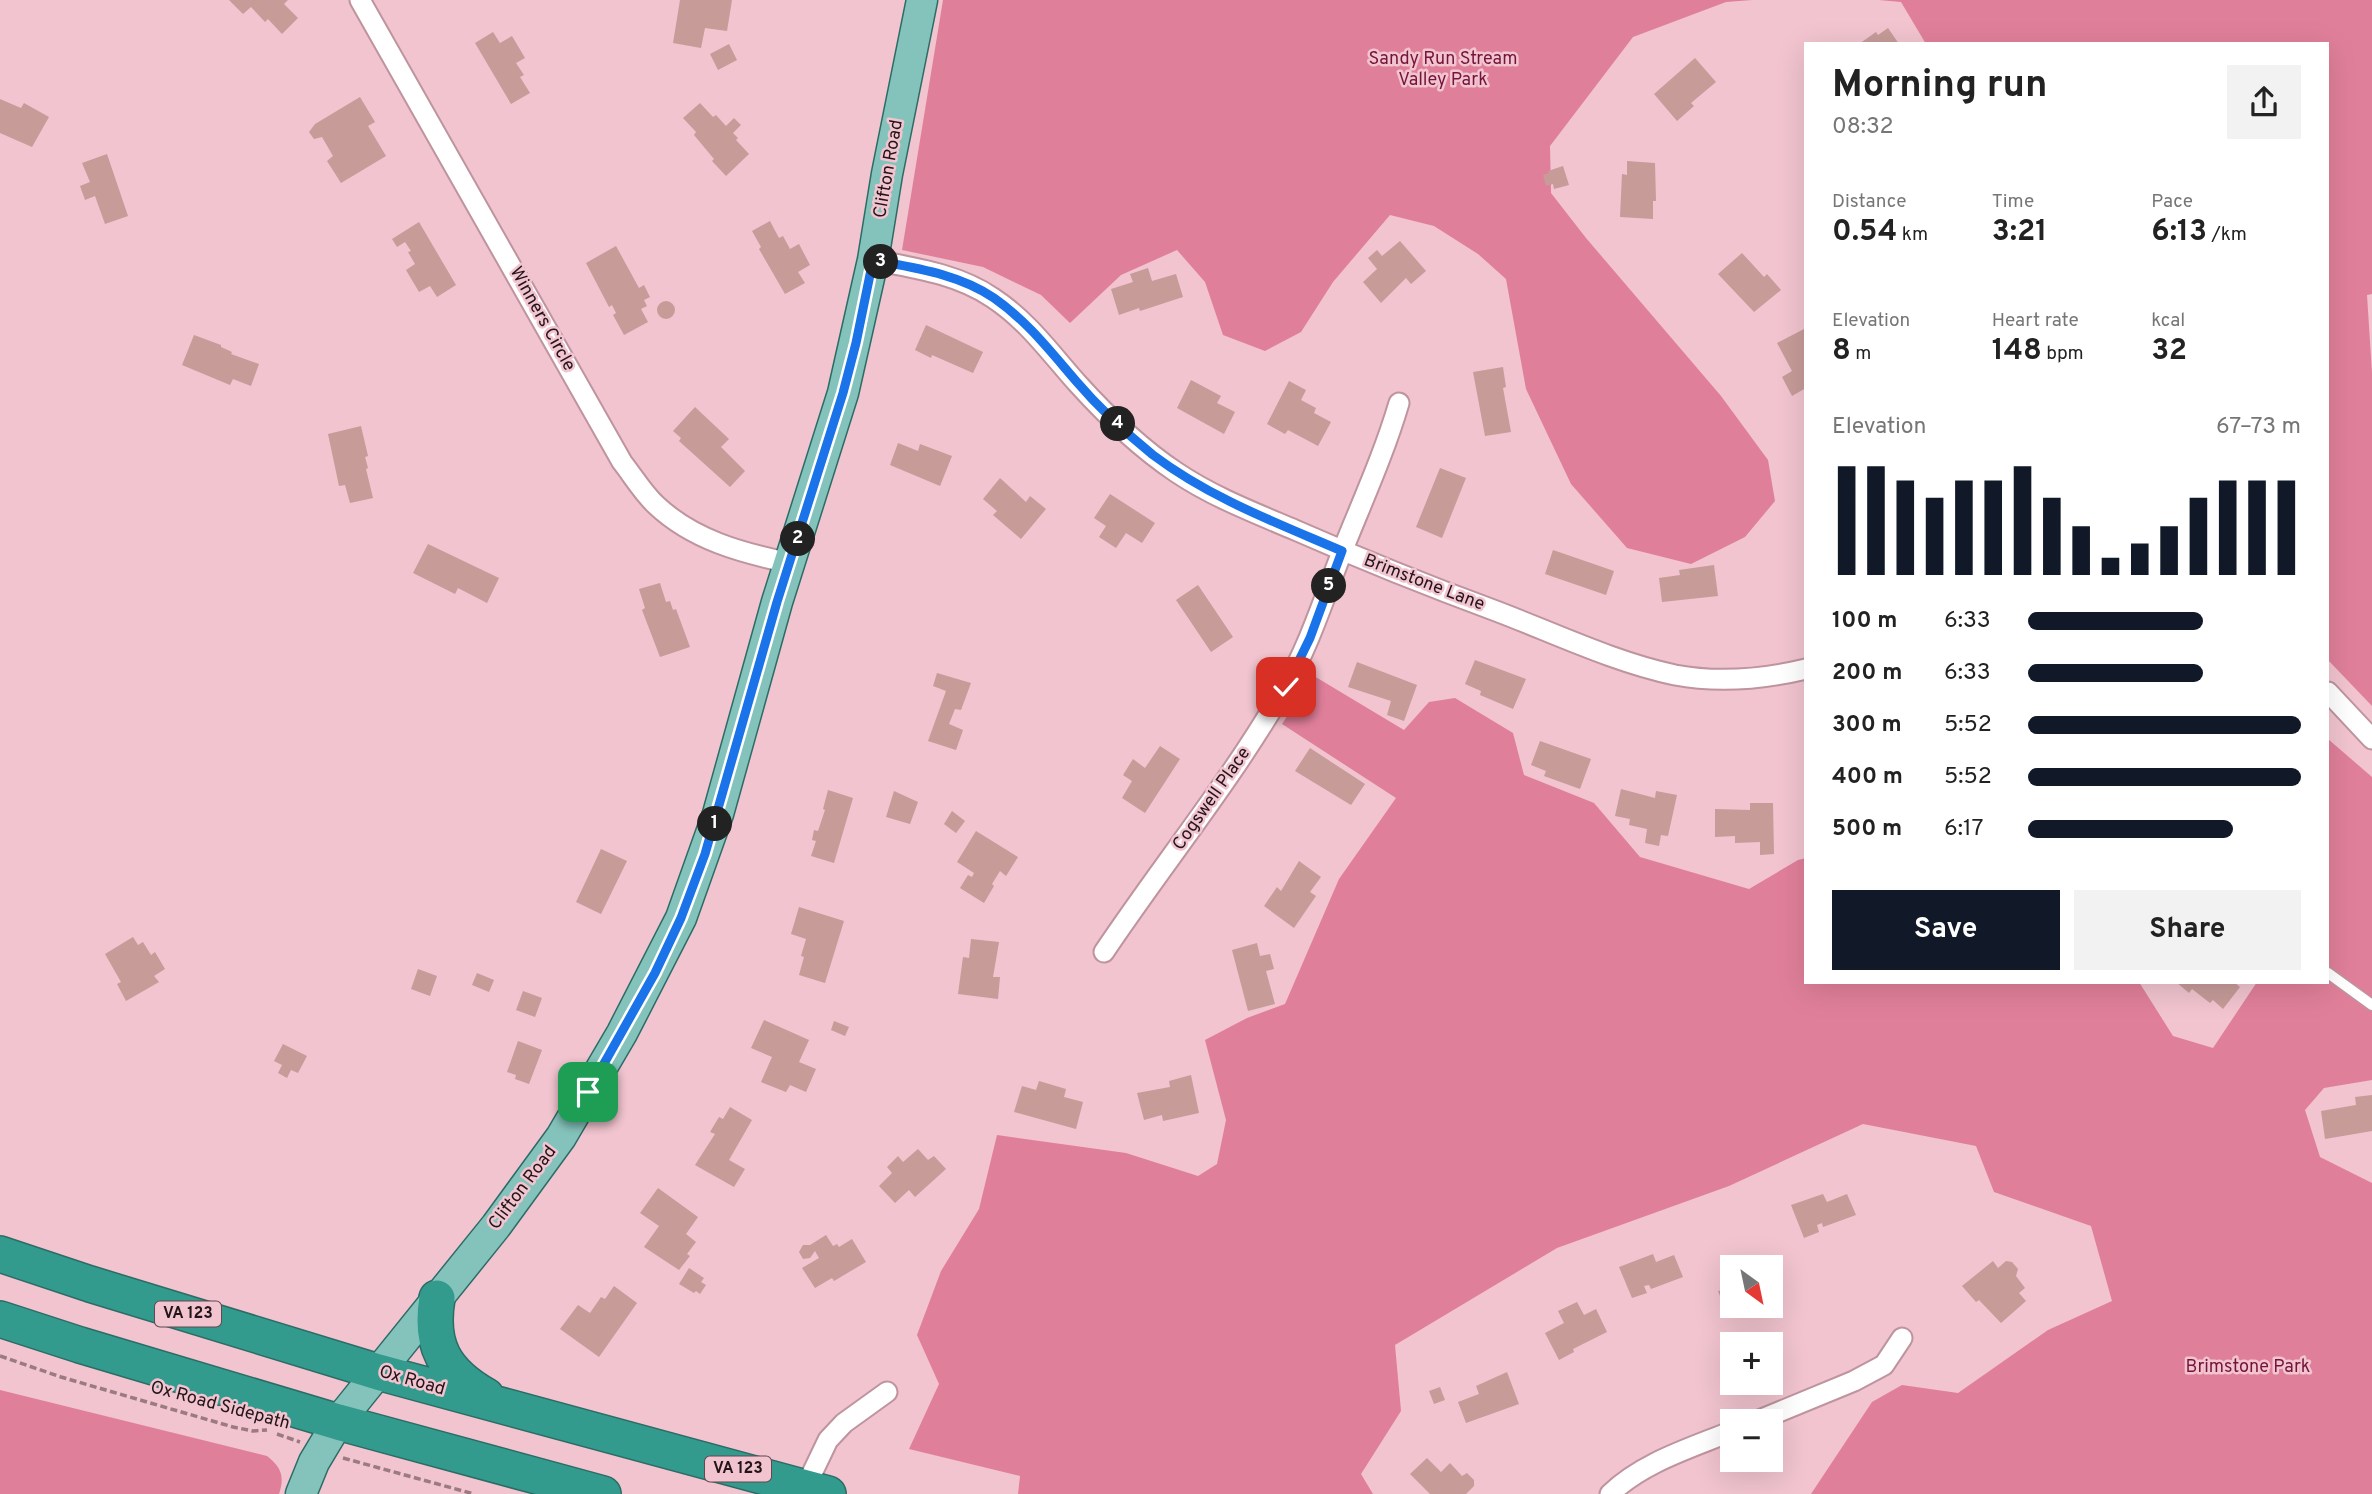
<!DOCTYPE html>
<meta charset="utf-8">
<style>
body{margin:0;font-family:Overpass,sans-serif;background:#f2f2f2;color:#222;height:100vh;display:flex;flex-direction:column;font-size:26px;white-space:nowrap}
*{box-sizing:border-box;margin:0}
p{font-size:23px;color:#767676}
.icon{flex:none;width:38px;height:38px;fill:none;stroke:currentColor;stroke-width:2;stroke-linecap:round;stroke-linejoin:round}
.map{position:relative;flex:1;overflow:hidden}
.drawer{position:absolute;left:1804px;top:42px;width:525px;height:942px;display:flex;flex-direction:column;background:#fff;border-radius:0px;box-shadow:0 7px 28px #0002}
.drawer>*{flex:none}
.needle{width:46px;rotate:147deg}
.controls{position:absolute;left:1720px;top:1255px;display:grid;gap:14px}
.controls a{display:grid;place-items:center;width:63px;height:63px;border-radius:0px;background:#fff;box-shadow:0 7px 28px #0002;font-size:35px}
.pin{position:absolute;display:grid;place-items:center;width:60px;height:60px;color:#fff;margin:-30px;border-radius:14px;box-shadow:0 4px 10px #0006}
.km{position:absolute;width:35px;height:35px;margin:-18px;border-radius:50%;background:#222;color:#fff;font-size:19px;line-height:35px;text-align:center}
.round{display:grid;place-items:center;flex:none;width:74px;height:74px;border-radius:0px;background:#f2f2f2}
.head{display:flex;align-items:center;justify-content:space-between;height:119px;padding:0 28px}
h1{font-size:38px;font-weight:700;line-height:52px}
.stats{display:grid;grid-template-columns:repeat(3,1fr);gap:10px;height:119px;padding:7px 28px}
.stats div{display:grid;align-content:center}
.stats b{font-size:30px;font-weight:700}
.stats small{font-size:19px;font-weight:400}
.stats p{font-size:19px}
.chart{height:196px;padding:14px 28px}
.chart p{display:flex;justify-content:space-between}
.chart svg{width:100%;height:126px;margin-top:7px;stroke:#111827;stroke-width:6}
.button{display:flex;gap:14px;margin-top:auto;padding:14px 28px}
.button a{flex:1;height:80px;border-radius:0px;background:#111827;color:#fff;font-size:28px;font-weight:700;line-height:80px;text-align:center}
.button a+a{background:#f2f2f2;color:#222}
ul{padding:0 28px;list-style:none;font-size:23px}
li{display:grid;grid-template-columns:112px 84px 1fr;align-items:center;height:52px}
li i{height:18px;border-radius:9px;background:#111827}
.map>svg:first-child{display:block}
</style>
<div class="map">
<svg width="2372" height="1494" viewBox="0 0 2372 1494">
<rect width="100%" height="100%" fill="#f1c4cf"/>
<path fill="#e07f9a" d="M943,0H1752L1726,2L1633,37L1550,146L1551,193L1586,238L1721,396L1768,460L1775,501L1745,537L1691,564L1627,548L1571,484L1526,389L1506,279L1478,254L1434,226L1390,215L1333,282L1301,332L1265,351L1223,335L1205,282L1177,250L1121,275L1070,323L1041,295L983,267L902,250Z
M1879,0H2372V294L2367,295L2372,373V706L2328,660V44H1926L1901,2Z
M1314,676L1404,730L1429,702L1455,698L1513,733L1524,775L1594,803L1640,857L1749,889L1798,860L1806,858V982H2139L2173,1036L2213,1048L2257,982H2328V739L2372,777V1080L2324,1088L2305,1110L2320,1157L2372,1183V1494H1811L1872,1402L1902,1385L1958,1393L2048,1330L2112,1301L2091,1226L1994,1192L1976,1146L1863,1124L1729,1186L1557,1248L1395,1345L1401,1411L1361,1474L1373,1494H1018L1020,1476L909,1449L939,1384L917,1335L941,1271L979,1209L997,1135L1126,1153L1198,1176L1217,1164L1226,1120L1205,1040L1247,1018L1285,1004L1339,879L1396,798L1282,724Z
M0,1390L267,1456C281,1467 285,1476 279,1494H0Z"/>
<path fill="#c69b98" d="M229,0H288L284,4L298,18L282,34L268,19L265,22L251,7L243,14Z
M680,0H732L727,31L705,28L701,48L673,43Z
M1888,28L1899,44H1859L1876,32L1878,35Z
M493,32L500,43L512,36L525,58L516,63L524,75L520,77L530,93L511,104L475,43Z
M729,44L737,60L718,70L710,54Z
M1695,58L1716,82L1691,103L1694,106L1677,121L1654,94Z
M360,97L375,122L368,126L386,156L341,183L327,161L333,156L322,137L314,139L309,132L315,124Z
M0,99L21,108L24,103L49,117L32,147L0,133Z
M700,103L713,117L716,115L726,126L734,118L741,125L733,133L738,138L736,140L749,154L726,176L712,161L714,159L694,135L696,132L683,118Z
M107,154L128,216L105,224L95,196L85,200L80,186L90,182L82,163Z
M1627,161L1655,163L1656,201H1653V219L1620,217L1622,174L1627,175Z
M1563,166L1569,185L1554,189L1553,184L1546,186L1543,175L1549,173L1548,171Z
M770,221L779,238L783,236L790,249L799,244L810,265L798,272L805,283L785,294L759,249L761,247L752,231Z
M419,222L456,285L437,297L430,286L419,292L406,270L415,264L408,252L411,251L405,242L397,247L392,239Z
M1400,241L1426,271L1411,284L1406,278L1381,303L1363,282L1377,269L1368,258L1377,250L1382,256Z
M616,246L639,288L644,285L650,297L644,300L647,306L641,309L648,322L624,335L613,315L616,313L612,305L609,307L586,263Z
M1742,253L1764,277L1767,274L1781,290L1754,312L1718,274Z
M1148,268L1152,281L1176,274L1183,297L1140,311L1139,308L1119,315L1111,289L1133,282L1130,274Z
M657 310a9 9 0 1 1 18 0a9 9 0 1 1-18 0Z
M926,325L983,352L973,373L932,355L931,358L915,350Z
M1806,328V388L1792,396L1782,377L1792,371L1777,343Z
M194,335L221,345V347L232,352L231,354L259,364L251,386L233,379L230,385L182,365Z
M1503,367L1506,387L1503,388L1511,432L1485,436L1473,372Z
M1191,380L1221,396L1217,403L1235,412L1224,434L1177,408Z
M1289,381L1306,390L1301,400L1316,408L1314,413L1331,422L1318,446L1288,430L1285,434L1267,424Z
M695,407L729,439L721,447L745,471L730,487L679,441L681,438L673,431Z
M361,426L368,456L365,457L368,468L366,469L373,498L350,503L345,485L339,486L328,434Z
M898,443L918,451L920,444L952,456L940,486L890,465Z
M1440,468L1466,478L1442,538L1416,527Z
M1000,478L1026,502L1030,496L1046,509L1021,539L993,515L997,511L983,499Z
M1110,494L1155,523L1142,543L1126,533L1116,548L1099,537L1106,526L1094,518Z
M428,544L499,578L487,603L458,588L455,594L413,573Z
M1553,550L1614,571L1606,595L1545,574Z
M1714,565L1718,596L1662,602L1659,578L1680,575L1679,570Z
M660,583L666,602L670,601L673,610L676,609L690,647L660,657L642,610L645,608L639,589Z
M1198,585L1233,637L1211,652L1176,600Z
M1475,660L1526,679L1513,709L1480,695L1481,691L1465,684Z
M1357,662L1417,685L1404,721L1387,715L1391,701L1348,687Z
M937,673L971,683L961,710L955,709L949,724L963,730L956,750L928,741L946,691L933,686Z
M1540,741L1591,759L1580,789L1544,776L1546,771L1531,765Z
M1160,746L1180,759L1145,813L1122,798L1132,781L1123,775L1133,759L1145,768Z
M1310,748L1365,784L1351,805L1295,771Z
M1621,789L1655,798L1656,791L1677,795L1668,836L1661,835L1659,846L1645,843L1647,829L1629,825L1630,819L1615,816Z
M828,790L853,798L834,863L811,856L816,841L812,840L814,830L818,831L825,810L823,809Z
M894,791L918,802L910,824L886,817Z
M1750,803H1773L1774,854L1760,855V842L1735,843V836L1715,837V809L1750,810Z
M952,811L965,821L956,833L944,824Z
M976,831L1018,857L1006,876L1000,871L992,884L994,886L984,903L960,888L968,875L972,877L974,873L957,862Z
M601,849L627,861L601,914L576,902Z
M1299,861L1321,877L1310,892L1316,896L1294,928L1264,906L1277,887L1281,891Z
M799,907L844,921L825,983L799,975L804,957L801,956L806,939L791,934Z
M133,937L138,945L143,942L151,955L155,952L165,969L154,976L159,982L126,1001L117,984L121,982L105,954Z
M971,939L999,942L993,977H1000L998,999L958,994L963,957L969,958Z
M1257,943L1260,956L1270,954L1274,969L1266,971L1275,1004L1248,1011L1232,950Z
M418,969L437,976L430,996L411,989Z
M477,973L494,980L489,992L472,985Z
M2176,982H2234L2240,987L2223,1009L2213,1000L2210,1003L2192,989L2189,993Z
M523,991L542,998L535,1017L516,1010Z
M764,1020L809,1040L799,1062L816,1069L806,1092L790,1085L786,1092L761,1082L772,1057L751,1048Z
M834,1021L849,1027L845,1036L831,1030Z
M518,1041L542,1050L529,1084L515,1079L516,1075L507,1072Z
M283,1044L307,1056L298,1073L291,1070L287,1078L278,1073L282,1065L274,1061Z
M1191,1075L1199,1113L1163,1121L1162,1115L1144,1120L1137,1093L1170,1087L1169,1081Z
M1039,1081L1066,1089L1064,1097L1083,1102L1076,1129L1014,1112L1022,1086L1036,1090Z
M2372,1095V1131L2325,1139L2321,1111L2356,1105L2355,1097Z
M730,1107L752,1120L729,1160L745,1169L734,1187L695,1165L715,1134L710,1132L719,1117L723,1119Z
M918,1149L928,1160L934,1156L946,1169L915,1197L909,1190L895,1203L879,1186L892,1173L887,1167L898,1156L903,1162Z
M658,1188L698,1217L686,1234L696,1242L687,1254L690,1256L679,1270L644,1247L659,1226L640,1213Z
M1823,1194L1827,1202L1847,1194L1856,1215L1823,1227L1822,1223L1817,1225L1819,1232L1804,1238L1791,1205Z
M826,1235L833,1246L837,1244L839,1247L852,1239L866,1262L834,1281L832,1278L815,1288L802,1268L819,1258L815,1251L810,1258L803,1259L799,1252L803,1245H810Z
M1653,1254L1656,1262L1674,1255L1683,1277L1651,1289L1649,1285L1644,1286L1647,1293L1632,1298L1619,1267Z
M1769,1255L1778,1276L1771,1279V1267H1731L1751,1259L1752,1262Z
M1993,1261L1998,1268L2006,1261L2012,1262L2018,1269L2016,1276L2025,1288L2019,1293L2026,1301L2001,1323L1979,1300L1976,1302L1962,1286Z
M689,1268L704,1278L701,1282L706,1285L700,1294L696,1291L694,1293L679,1284Z
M1732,1270V1306L1725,1309L1718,1291L1726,1289L1720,1275Z
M614,1286L637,1303L599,1357L560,1329L578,1305L590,1313L601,1297L605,1299Z
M1577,1302L1584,1315L1596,1309L1607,1332L1573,1349L1574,1352L1559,1360L1545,1333L1564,1323L1558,1311Z
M1507,1372L1519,1404L1466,1423L1458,1402L1479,1394L1476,1386Z
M1440,1387L1445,1400L1434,1404L1429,1391Z
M1427,1458L1441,1472L1450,1463L1462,1476L1467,1473L1474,1480V1486L1466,1494H1430L1410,1474Z"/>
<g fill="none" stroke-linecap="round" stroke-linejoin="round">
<defs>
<path id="lane" d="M2328,973L2372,1005"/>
<path id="street" d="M360,0L622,462C633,476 643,493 656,505C693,540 742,553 790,563
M873,260C915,268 958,274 993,298C1028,321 1051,354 1078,384C1107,416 1140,448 1176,472C1213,497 1255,513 1295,530C1361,559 1428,586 1496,611C1554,633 1614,662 1675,675C1718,683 1764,679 1806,669
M2328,692L2372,739
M1104,952C1163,864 1231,781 1284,689C1309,646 1324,598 1342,552C1362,502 1384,454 1399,403
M1757,1421L1854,1381L1884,1365L1902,1338
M805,1488L828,1440L844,1423L887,1392
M1610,1494C1643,1462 1691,1448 1732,1431"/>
<path id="primary" d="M301,1494L314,1462L338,1422L496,1226L561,1137L622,1033L681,918L718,814L777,602L843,393L873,260L887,174L922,0"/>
<path id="highway" d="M0,1254L90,1284L378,1372L828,1494
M437,1298C429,1345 444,1372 486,1396
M0,1319L80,1345L338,1422L603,1494"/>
</defs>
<use href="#lane" stroke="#be949e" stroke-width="13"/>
<use href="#street" stroke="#be949e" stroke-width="23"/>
<use href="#primary" stroke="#2d6c65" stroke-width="33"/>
<use href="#highway" stroke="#2d6c65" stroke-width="38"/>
<path stroke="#9b7a82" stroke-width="3.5" stroke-dasharray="7 3.5" stroke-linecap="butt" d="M0,1356L61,1377L233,1427L253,1431L267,1430
M277,1434L300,1442
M343,1458L474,1494"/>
<use href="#lane" stroke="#fff" stroke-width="10"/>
<use href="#street" stroke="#fff" stroke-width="19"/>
<use href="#primary" stroke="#84c3bb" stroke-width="30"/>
<use href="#highway" stroke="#329b8e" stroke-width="35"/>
</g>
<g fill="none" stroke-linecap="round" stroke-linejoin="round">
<defs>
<path id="route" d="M588,1092L655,973L681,918L705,854L777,602L843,393L856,343L873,260C915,268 959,274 994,298C1027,321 1050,351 1076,381C1099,408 1126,433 1153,455C1210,498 1277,523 1342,551L1310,638L1286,687"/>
</defs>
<use href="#route" stroke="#fff" stroke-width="14"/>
<use href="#route" stroke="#1a73e8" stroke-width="9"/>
</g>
<g text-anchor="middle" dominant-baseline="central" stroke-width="5" stroke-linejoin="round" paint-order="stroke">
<g fill="#f1c4cf" stroke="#61494f" stroke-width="2">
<rect x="155" y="1301.5" width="66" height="25" rx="5"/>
<rect x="705" y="1456.5" width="66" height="25" rx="5"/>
</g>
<g font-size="16" font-weight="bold" fill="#231418">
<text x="188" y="1314">VA 123</text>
<text x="738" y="1469">VA 123</text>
</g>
<g font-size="18" fill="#75143b" stroke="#f1c4cf">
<text x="1443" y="59">Sandy Run Stream<tspan x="1443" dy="21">Valley Park</tspan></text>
<text x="2248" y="1367">Brimstone Park</text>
</g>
<g font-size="18" fill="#231418" stroke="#f1c4cf">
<text transform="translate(889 169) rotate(-80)">Clifton Road</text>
<text transform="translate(542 319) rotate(61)">Winners Circle</text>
<text transform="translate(1424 583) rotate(21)">Brimstone Lane</text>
<text transform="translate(1212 799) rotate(-55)">Cogswell Place</text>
<text transform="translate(523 1188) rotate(-53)">Clifton Road</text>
<text transform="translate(412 1381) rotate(16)">Ox Road</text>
<text transform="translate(220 1406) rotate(15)">Ox Road Sidepath</text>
</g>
</g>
</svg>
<div class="controls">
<a><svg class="needle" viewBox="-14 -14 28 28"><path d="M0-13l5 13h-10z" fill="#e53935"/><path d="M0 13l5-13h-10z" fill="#767676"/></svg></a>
<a>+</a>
<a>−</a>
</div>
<div class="pin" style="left:588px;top:1092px;background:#1e9e55"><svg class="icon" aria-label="arrive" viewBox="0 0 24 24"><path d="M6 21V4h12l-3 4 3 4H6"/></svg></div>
<div class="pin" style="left:1286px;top:687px;background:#d93025"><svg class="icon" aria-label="check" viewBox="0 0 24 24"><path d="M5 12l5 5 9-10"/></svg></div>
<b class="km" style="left:715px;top:824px">1</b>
<b class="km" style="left:798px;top:539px">2</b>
<b class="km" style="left:881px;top:262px">3</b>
<b class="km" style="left:1118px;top:424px">4</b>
<b class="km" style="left:1329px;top:586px">5</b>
<section class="drawer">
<div class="head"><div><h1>Morning run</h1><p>08:32</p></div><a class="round"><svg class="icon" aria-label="share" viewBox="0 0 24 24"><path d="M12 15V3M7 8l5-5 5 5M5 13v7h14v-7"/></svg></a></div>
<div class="stats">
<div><p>Distance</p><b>0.54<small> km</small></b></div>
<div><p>Time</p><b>3:21</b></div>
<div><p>Pace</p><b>6:13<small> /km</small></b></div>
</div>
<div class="stats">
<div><p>Elevation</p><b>8<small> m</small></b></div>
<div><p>Heart rate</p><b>148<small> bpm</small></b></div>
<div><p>kcal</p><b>32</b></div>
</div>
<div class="chart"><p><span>Elevation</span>67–73 m</p>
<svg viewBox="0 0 160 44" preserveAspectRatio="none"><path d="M5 44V6M15 44V6M25 44V11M35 44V17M45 44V11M55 44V11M65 44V6M75 44V17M85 44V27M95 44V38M105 44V33M115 44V27M125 44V17M135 44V11M145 44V11M155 44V11"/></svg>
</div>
<ul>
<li><b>100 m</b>6:33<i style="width:64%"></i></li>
<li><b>200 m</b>6:33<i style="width:64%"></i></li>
<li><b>300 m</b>5:52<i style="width:100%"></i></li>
<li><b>400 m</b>5:52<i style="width:100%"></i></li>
<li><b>500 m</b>6:17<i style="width:75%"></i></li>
</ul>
<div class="button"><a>Save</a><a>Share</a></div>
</section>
</div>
